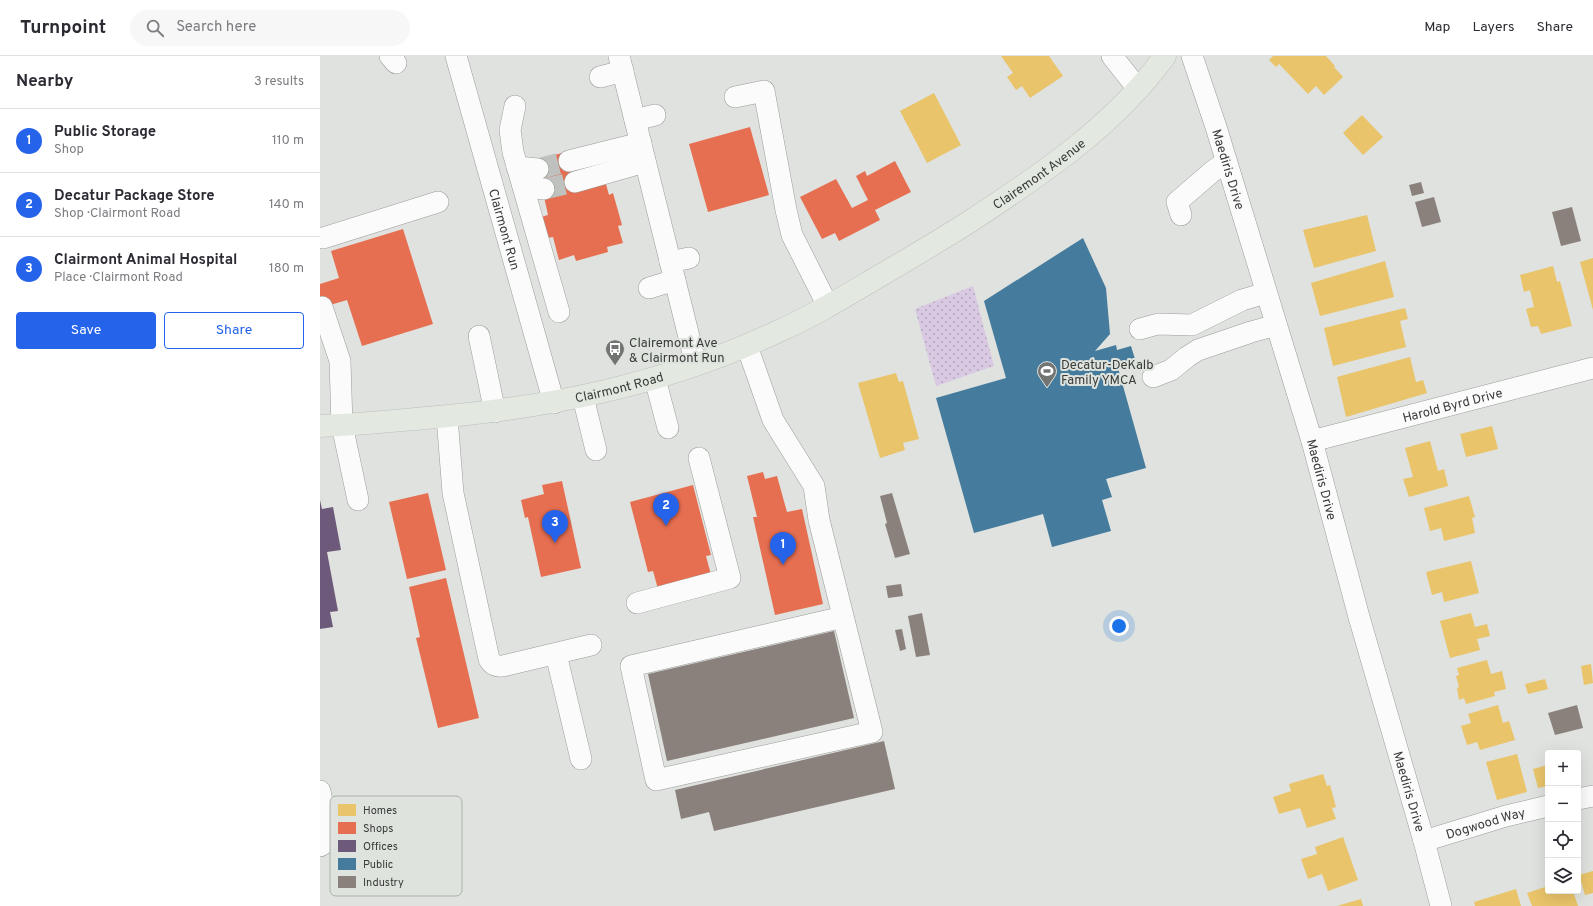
<!DOCTYPE html>
<html lang="en">
<head>
<meta charset="utf-8">
<style>
  :root { --surface:#fff; --page:#f7f7f7; --text:#2b2b33; --muted:#7c7c81; --line:#e1e1e2; --accent:#2563eb }
  body { margin:0; font-family:Overpass,sans-serif; background:var(--page); color:var(--text) }
  .controls { position:absolute; right:12px; bottom:12px; display:grid; overflow:hidden; border-radius:4px; box-shadow:0 4px 16px #0002 }
  .controls button { width:36px; height:36px; display:grid; place-items:center; padding:0; border:0; border-bottom:1px solid var(--line); background:var(--surface); color:var(--text); font:20px sans-serif }
  .you { position:absolute; left:799px; top:570px; width:14px; height:14px; margin:-10px; border:3px solid #fff; border-radius:50%; background:#1a73e8; box-shadow:0 0 0 6px #1a73e833 }
  .badge { display:grid; place-items:center; width:26px; height:26px; border-radius:50%; background:var(--accent); color:#fff; font-size:13px; font-weight:700 }
  .pin { position:absolute; translate:-50% -33px; filter:drop-shadow(0 1px 2px #0008) }
  .pin::after { content:''; position:absolute; top:21px; width:14px; height:12px; background:inherit; clip-path:polygon(0 0,100% 0,50% 100%) }
  .list { margin:0; padding:0; list-style:none }
  h2 { display:flex; justify-content:space-between; align-items:center; height:52px; margin:0; padding:0 16px; font-size:17px }
  h2 small { font-size:13px; font-weight:400; color:var(--muted) }
  .list li { display:grid; grid-template-columns:26px 1fr auto; gap:12px; align-items:center; box-sizing:border-box; height:64px; padding:0 16px; border-top:1px solid var(--line) }
  .list b { display:block; font-size:15px; white-space:nowrap }
  .list p { margin:0; font-size:13px; white-space:nowrap; color:var(--muted) }
  .list em { font-size:13px; font-style:normal; color:var(--muted) }
  .actions { display:flex; gap:8px; padding:12px 16px }
  .actions a { flex:1; padding:9px 0; border:1px solid var(--accent); border-radius:4px; text-align:center; font-size:14px; color:var(--accent) }
  .actions .main { background:var(--accent); color:#fff }
  .icon { flex:none; width:22px; height:22px; fill:none; stroke:currentColor; stroke-width:2; stroke-linecap:round; stroke-linejoin:round }
  .map { position:relative; flex:none; width:1273px; height:850px; overflow:hidden }
  header { display:flex; align-items:center; gap:24px; box-sizing:border-box; height:56px; padding:0 20px; background:var(--surface); border-bottom:1px solid var(--line) }
  header strong { font-size:19px }
  nav { display:flex; gap:22px; margin-inline-start:auto; font-size:14px }
  .search { width:280px; height:36px; background:var(--page); display:flex; align-items:center; gap:10px; box-sizing:border-box; padding:0 14px; border-radius:22px; color:var(--muted); font-size:15px }
  main { display:flex }
  aside { flex:1; background:var(--surface) }
  .map>svg:first-child { display:block }
  .park { fill:url(#park-dots) }
  .homes { fill:#e9c46a }
  .shops { fill:#e76f51 }
  .offices { fill:#6d597a }
  .public { fill:#457b9d }
  .industry { fill:#8a817c }
  .lines { fill:none; stroke-linecap:round; stroke-linejoin:round }
  .minor-tunnel { stroke:#bec1bd; stroke-width:21; stroke-dasharray:21 10; stroke-linecap:butt }
  .minor-casing { stroke:#9a9c9a; stroke-width:22 }
  .major-casing { stroke:#bdbfbd; stroke-width:23 }
  .minor { stroke:#fafbfa; stroke-width:21 }
  .major { stroke:#e3e9e1; stroke-width:22 }
  .labels { text-anchor:middle; stroke-width:4; stroke-linejoin:round; paint-order:stroke }
  .street-label { font-size:13px; fill:#393b39; stroke:#dee3dd }
  .poi-label { font-size:13px; fill:#393b39; stroke:#dee3dd; text-anchor:start }
  .key { fill:#dee3dd; stroke:#acb1ac; stroke-width:1 }
  .key-label { font-size:11px; fill:#393b39 }
</style>
</head>
<body>
<header>
<strong>Turnpoint</strong>
<div class="search"><svg class="icon" aria-label="search" viewBox="0 0 24 24"><circle cx="10" cy="10" r="6"/><path d="M15 15l6 6"/></svg>Search here</div>
<nav><a>Map</a><a>Layers</a><a>Share</a></nav>
</header>
<main>
<aside>
<h2>Nearby<small>3 results</small></h2>
<ul class="list">
<li><span class="badge">1</span><div><b>Public Storage</b><p>Shop</p></div><em>110 m</em></li>
<li><span class="badge">2</span><div><b>Decatur Package Store</b><p>Shop · Clairmont Road</p></div><em>140 m</em></li>
<li><span class="badge">3</span><div><b>Clairmont Animal Hospital</b><p>Place · Clairmont Road</p></div><em>180 m</em></li>
</ul>
<div class="actions"><a class="main">Save</a><a>Share</a></div>
</aside>
<div class="map">
<svg width="1273" height="850" viewBox="0 0 1273 850">
  <defs>
    <pattern id="park-dots" width="8" height="8" patternUnits="userSpaceOnUse"><rect width="8" height="8" fill="#d9c9e2"/><path d="M2 2h.1M6 6h.1" fill="none" stroke="#b1a4b8" stroke-width="1.8" stroke-linecap="round"/></pattern>
  </defs>
  <rect width="100%" height="100%" fill="#dfe2de"/>
  <polygon class="park" points="653,230 674,310 616,330 595,253"/>
  <g class="homes">
    <polygon points="681,0 729,0 743,20 710,42 702,30 696,34 687,21 693,17"/>
    <polygon points="953,0 1006,0 1015,10 1014,11 1023,21 1004,39 996,30 988,38 959,8 956,11 949,4"/>
    <polygon points="614,37 641,89 607,107 580,55"/>
    <polygon points="1042,59 1063,81 1043,99 1023,77"/>
    <polygon points="1047,159 1056,195 994,212 983,174"/>
    <polygon points="1273,202 1273,254 1260,206"/>
    <polygon points="1065,205 1074,241 1000,260 991,227"/>
    <polygon points="1233,210 1237,226 1240,225 1252,270 1221,278 1218,270 1211,271 1206,253 1214,251 1210,234 1204,236 1200,219"/>
    <polygon points="1085,252 1088,263 1080,265 1086,291 1013,310 1004,272"/>
    <polygon points="1090,301 1096,326 1103,324 1107,337 1026,361 1017,321"/>
    <polygon points="576,317 579,326 583,325 599,383 583,387 585,394 560,402 538,327"/>
    <polygon points="1172,370 1178,393 1146,401 1140,378"/>
    <polygon points="1110,385 1118,415 1124,413 1128,430 1089,441 1083,423 1093,421 1085,392"/>
    <polygon points="1149,440 1155,461 1152,462 1155,477 1124,485 1121,472 1110,475 1104,452"/>
    <polygon points="1151,505 1159,537 1124,546 1122,536 1112,539 1106,516"/>
    <polygon points="1151,557 1155,571 1167,568 1170,580 1157,583 1160,594 1130,602 1120,565"/>
    <polygon points="1167,604 1171,618 1182,615 1186,633 1174,636 1175,640 1146,648 1144,642 1139,644 1137,632 1139,631 1136,620 1139,619 1137,612"/>
    <polygon points="1271,608 1273,627 1264,629 1261,610"/>
    <polygon points="1225,623 1228,633 1208,638 1205,628"/>
    <polygon points="1178,649 1183,667 1189,665 1195,684 1160,694 1157,686 1147,689 1141,670 1151,667 1148,658"/>
    <polygon points="1197,698 1207,736 1177,744 1166,706"/>
    <polygon points="1228,709 1228,730 1218,732 1213,713"/>
    <polygon points="1003,718 1007,730 1010,729 1016,751 1012,752 1016,763 987,772 980,752 959,758 953,741 971,735 969,728"/>
    <polygon points="1023,781 1038,824 1008,835 1002,818 988,823 981,803 997,798 995,791"/>
    <polygon points="1273,815 1273,837 1265,839 1259,819"/>
    <polygon points="1228,830 1228,835 1253,835 1258,850 1212,850 1207,837"/>
    <polygon points="1196,833 1201,850 1155,850 1154,846"/>
    <polygon points="1041,843 1043,850 1017,850"/>
  </g>
  <g class="shops">
    <polygon points="430,71 449,139 388,156 369,88"/>
    <polygon points="246,96 256,129 284,121 289,139 293,137 302,169 298,170 303,187 287,191 288,196 256,205 254,199 239,204 233,181 227,182 221,161 228,159 216,104"/>
    <polygon points="575,105 591,136 555,154 560,164 519,185 515,177 502,183 480,141 516,123 532,152 548,144 536,120 545,115 547,120"/>
    <polygon points="83,173 113,268 42,290 27,244 0,252 0,228 19,222 11,195"/>
    <polygon points="443,416 445,423 457,420 467,456 482,453 503,548 455,559 433,461 437,461 427,420"/>
    <polygon points="242,425 261,512 221,521 208,461 205,462 201,444 224,438 222,429"/>
    <polygon points="373,429 391,499 386,500 391,519 338,533 333,515 328,516 310,446"/>
    <polygon points="108,437 126,514 87,523 69,446"/>
    <polygon points="126,522 159,662 118,672 96,582 100,581 89,531"/>
  </g>
  <polygon class="offices" points="0,444 2,453 13,451 21,494 7,496 18,555 10,556 13,571 0,573"/>
  <polygon class="public" points="763,182 786,232 790,278 775,295 796,289 797,294 811,290 815,303 800,308 801,311 798,312 826,412 786,423 792,441 782,444 791,475 732,491 723,458 654,477 616,342 686,322 664,245"/>
  <g class="industry">
    <polygon points="1101,126 1104,137 1092,140 1089,129"/>
    <polygon points="1114,141 1121,166 1102,171 1095,146"/>
    <polygon points="1252,151 1261,185 1241,190 1232,156"/>
    <polygon points="572,437 590,498 575,502 565,468 567,467 560,440"/>
    <polygon points="581,528 583,540 568,542 566,530"/>
    <polygon points="602,557 610,599 596,601 588,560"/>
    <polygon points="582,573 586,593 580,595 575,574"/>
    <polygon points="514,575 534,662 347,705 328,618"/>
    <polygon points="1257,649 1263,672 1235,679 1228,657"/>
    <polygon points="564,685 575,733 394,775 389,756 361,763 355,734"/>
  </g>
  <g class="lines">
    <g class="minor-tunnel">
      <polyline points="218,113 249,105"/>
      <polyline points="224,133 255,126"/>
    </g>
    <defs>
      <g id="minor">
        <polyline points="70,0 76,7"/>
        <path id="s1" d="M136,0l98,347"/>
        <polyline points="299,0 376,309"/>
        <polyline points="792,0 818,33"/>
        <path id="s2" d="M872,0l24,71 96,314 47,176 65,224 17,65"/>
        <polyline points="280,21 303,15"/>
        <polyline points="415,41 444,35 466,154 472,179 508,250"/>
        <polyline points="195,50 190,74 193,96 239,256"/>
        <polyline points="315,64 335,59"/>
        <polyline points="249,105 321,87"/>
        <polyline points="197,111 218,113"/>
        <polyline points="255,126 325,106"/>
        <polyline points="203,130 224,133"/>
        <polyline points="861,159 857,146 893,115 906,106"/>
        <polyline points="3,182 118,146"/>
        <polyline points="350,206 369,202"/>
        <polyline points="329,232 355,224"/>
        <polyline points="2,251 20,305 22,369 38,444"/>
        <polyline points="820,273 838,268 872,269 922,244 946,237"/>
        <polyline points="159,280 175,356"/>
        <polyline points="427,290 453,364 494,430 499,464 552,676 336,724 311,610 523,561"/>
        <polyline points="833,321 851,314 867,301 878,294 931,276 956,269"/>
        <polyline points="335,323 348,372"/>
        <polyline points="263,341 276,394"/>
        <path d="M127,361l6,76 36,166c3,6 8,8 14,7l88,-21"/>
        <path id="s3" d="M992,385l281,-73"/>
        <polyline points="317,547 410,522 379,402"/>
        <polyline points="236,598 261,703"/>
        <polyline points="0,735 9,784 0,790"/>
        <polyline points="1258,743 1273,740"/>
        <path id="s4" d="M1104,785l82,-25 42,-10"/>
      </g>
      <g id="major">
        <path id="s5" d="M0,370c32,-1 63,-4 95,-7 129,-10 247,-33 364,-88 34,-15 65,-34 97,-53 31,-18 63,-37 93,-56 72,-47 145,-96 196,-166"/>
      </g>
    </defs>
    <use href="#minor" class="minor-casing"/>
    <use href="#major" class="major-casing"/>
    <use href="#minor" class="minor"/>
    <use href="#major" class="major"/>
  </g>
  <defs>
    <symbol id="bus-pin" viewBox="-11 -11 22 30"><path d="M0 17L-7.5 6A9.5 9.5 0 1 1 7.5 6Z" fill="#737573" stroke="#dee3dd"/><path d="M-5-6H5V4H4V6H2V4H-2V6H-4V4H-5ZM-3.5-4V0h7V-4ZM-3.5 1.2v1.5H-2V1.2ZM2 1.2v1.5H3.5V1.2Z" fill="#fff"/></symbol>
    <symbol id="stadium-pin" viewBox="-11 -11 22 30"><path d="M0 17L-7.5 6A9.5 9.5 0 1 1 7.5 6Z" fill="#737573" stroke="#dee3dd"/><path d="M0-5a6.5 5 0 1 0 0 10a6.5 5 0 1 0 0-10ZM-3.5-1.8h7v3.6h-7Z" fill="#fff"/></symbol>
  </defs>
  <g fill-rule="evenodd">
    <use href="#bus-pin" x="284" y="282" width="22" height="30"/>
    <use href="#stadium-pin" x="716" y="304" width="22" height="30"/>
  </g>
  <g class="labels">
    <g class="street-label">
      <text dy="5" stroke="none"><textPath href="#s2" startOffset="119">Maediris Drive</textPath></text>
      <text dy="5" stroke="none"><textPath href="#s5" startOffset="776">Clairemont Avenue</textPath></text>
      <text dy="5" stroke="none"><textPath href="#s1" startOffset="180">Clairmont Run</textPath></text>
      <text dy="5" stroke="none"><textPath href="#s5" startOffset="302">Clairmont Road</textPath></text>
      <text dy="5" stroke="none"><textPath href="#s3" startOffset="145">Harold Byrd Drive</textPath></text>
      <text dy="5" stroke="none"><textPath href="#s2" startOffset="443">Maediris Drive</textPath></text>
      <text dy="5" stroke="none"><textPath href="#s2" startOffset="767">Maediris Drive</textPath></text>
      <text dy="5" stroke="none"><textPath href="#s4" startOffset="64">Dogwood Way</textPath></text>
    </g>
    <g class="poi-label">
      <text x="309" y="291">Clairemont Ave<tspan x="309" dy="15">&amp; Clairmont Run</tspan></text>
      <text x="741" y="313">Decatur-DeKalb<tspan x="741" dy="15">Family YMCA</tspan></text>
    </g>
  </g>
  <rect x="10" y="740" width="132" height="100" rx="6" class="key"/>
  <rect x="18" y="748" width="18" height="12" fill="#e9c46a"/>
  <rect x="18" y="766" width="18" height="12" fill="#e76f51"/>
  <rect x="18" y="784" width="18" height="12" fill="#6d597a"/>
  <rect x="18" y="802" width="18" height="12" fill="#457b9d"/>
  <rect x="18" y="820" width="18" height="12" fill="#8a817c"/>
  <g class="key-label">
    <text x="43" y="758">Homes</text>
    <text x="43" y="776">Shops</text>
    <text x="43" y="794">Offices</text>
    <text x="43" y="812">Public</text>
    <text x="43" y="830">Industry</text>
  </g>
</svg>
<div class="controls">
<button>+</button>
<button>−</button>
<button><svg class="icon" aria-label="locate" viewBox="0 0 24 24"><circle cx="12" cy="12" r="6"/><path d="M12 2v4M12 18v4M2 12h4M18 12h4"/></svg></button>
<button><svg class="icon" aria-label="layers" viewBox="0 0 24 24"><path d="M12 4l9 5-9 5-9-5zM3 14l9 5 9-5"/></svg></button>
</div>
<div class="you"></div>
<div class="pin badge" style="left:463px;top:509px">1</div>
<div class="pin badge" style="left:346px;top:470px">2</div>
<div class="pin badge" style="left:235px;top:487px">3</div>
</div>
</main>
</body>
</html>
